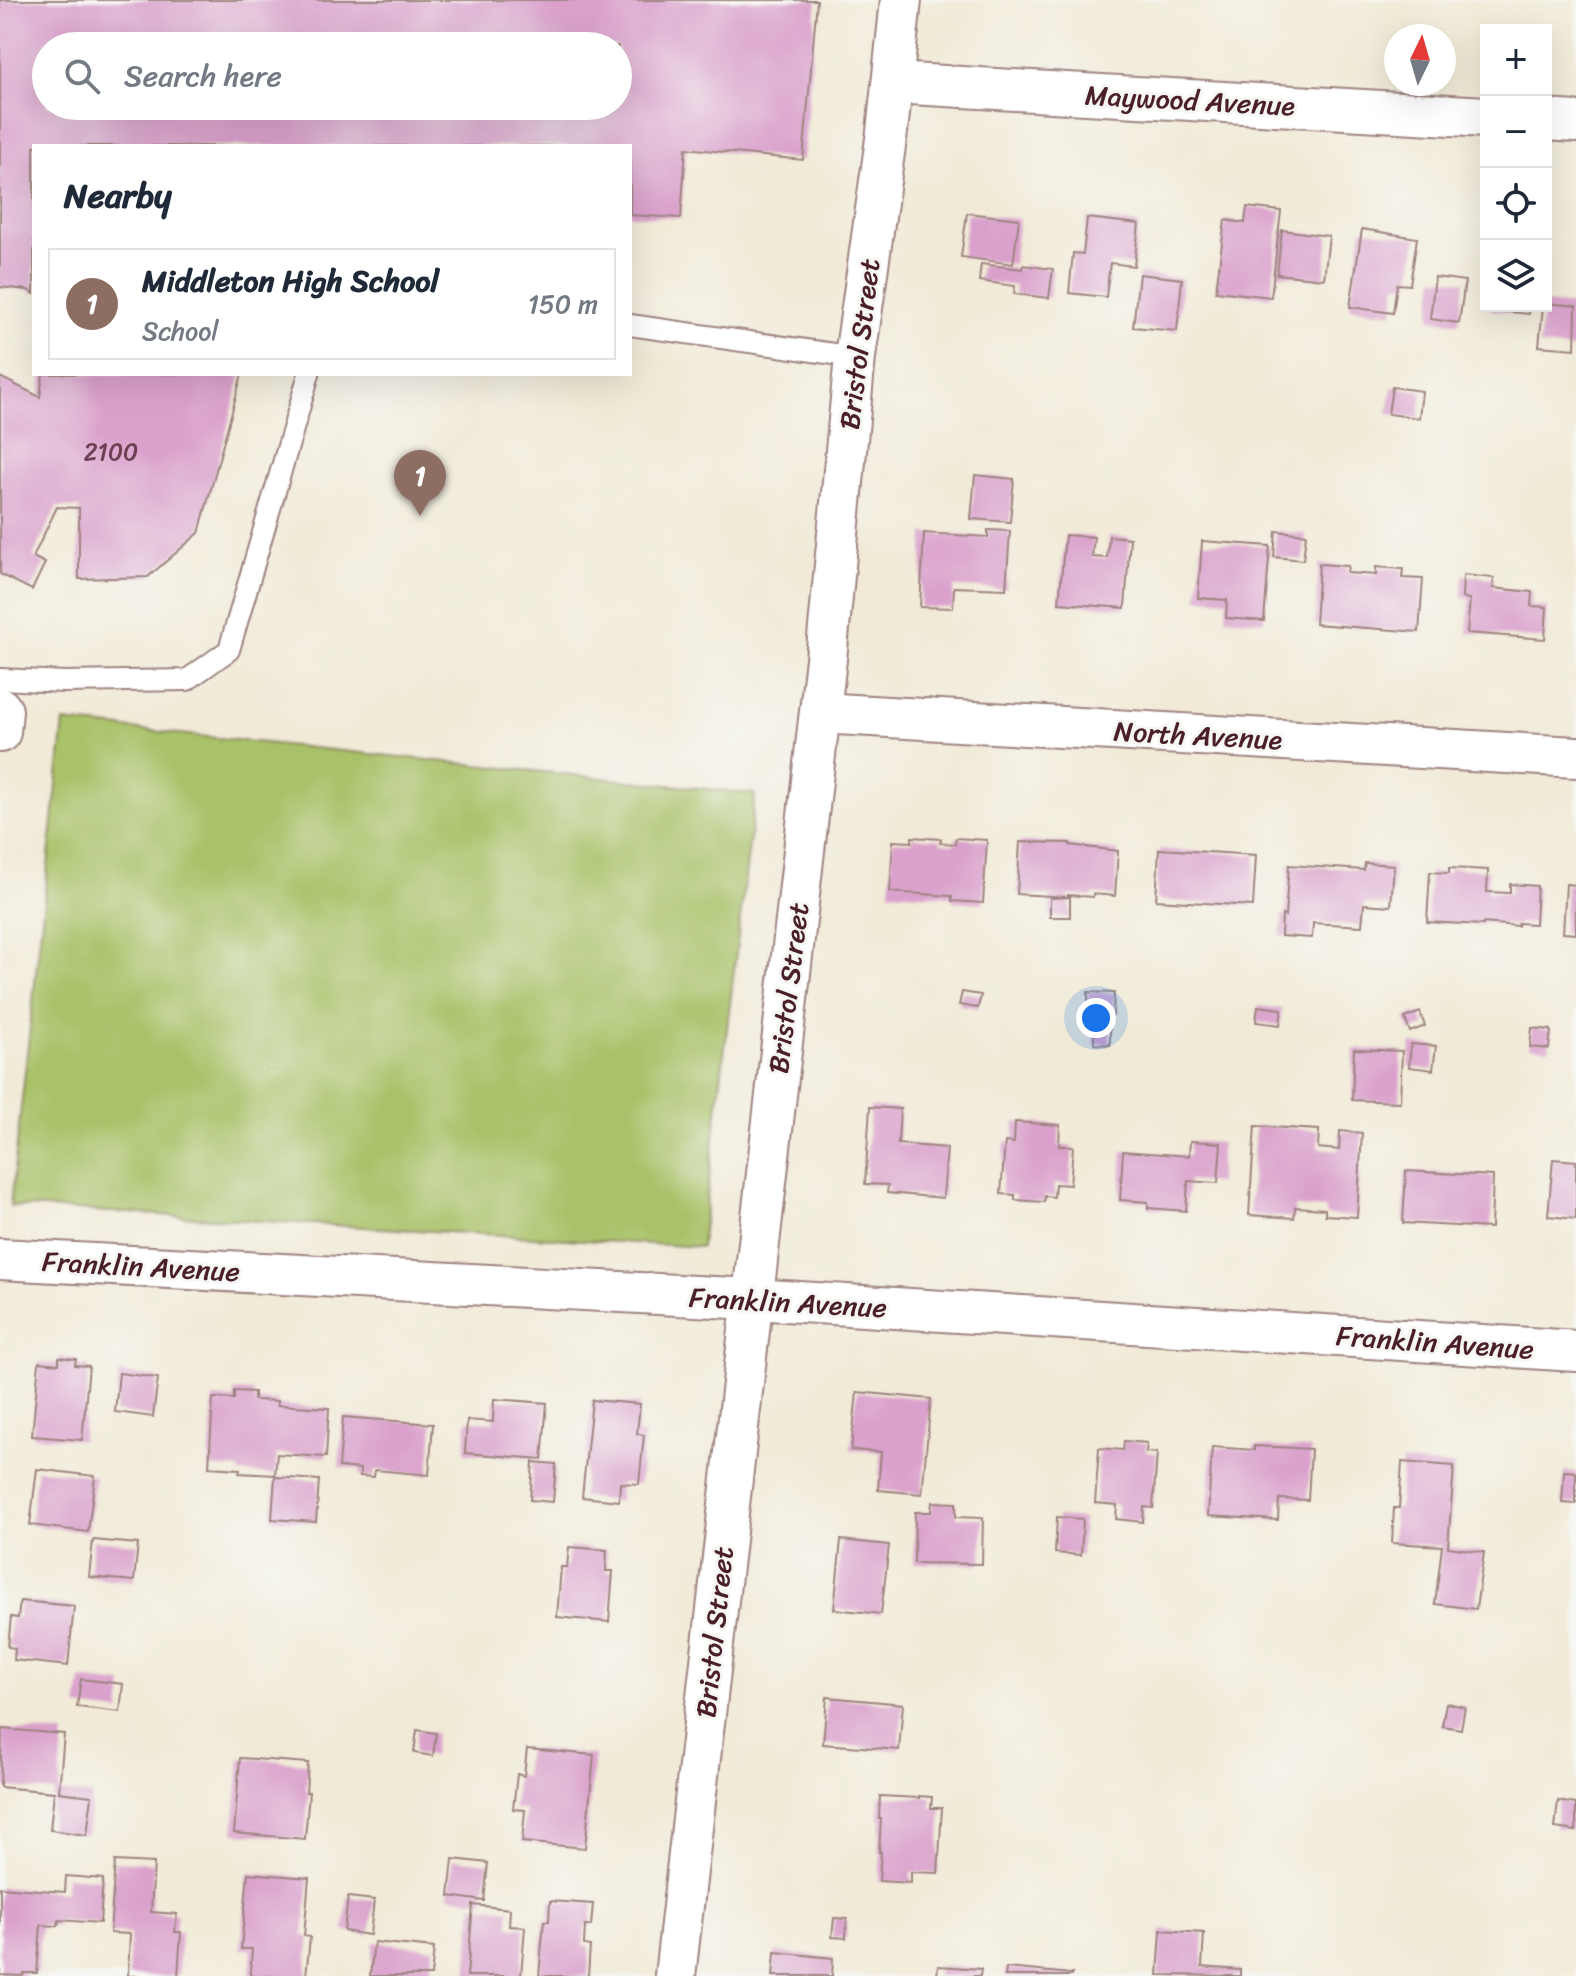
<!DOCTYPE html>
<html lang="en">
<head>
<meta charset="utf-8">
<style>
  :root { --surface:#fff; --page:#f6f6f7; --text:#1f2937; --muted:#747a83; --line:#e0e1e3; --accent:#0f766e }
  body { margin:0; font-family:Sriracha,sans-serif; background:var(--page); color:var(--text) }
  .controls { position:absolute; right:24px; top:24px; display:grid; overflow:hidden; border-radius:0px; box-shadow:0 8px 32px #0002 }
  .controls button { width:72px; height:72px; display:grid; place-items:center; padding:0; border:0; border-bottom:2px solid var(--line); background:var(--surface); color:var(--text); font:40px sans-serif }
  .compass { position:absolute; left:1384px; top:24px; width:72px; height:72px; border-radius:50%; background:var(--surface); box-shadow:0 8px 32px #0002; rotate:5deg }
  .you { position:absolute; left:1096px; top:1018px; width:28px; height:28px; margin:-20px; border:6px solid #fff; border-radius:50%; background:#1a73e8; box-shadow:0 0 0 12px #1a73e833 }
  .badge { display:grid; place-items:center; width:52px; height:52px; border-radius:50%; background:var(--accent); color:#fff; font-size:26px; font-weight:700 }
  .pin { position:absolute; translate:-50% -66px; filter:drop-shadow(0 2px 4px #0008) }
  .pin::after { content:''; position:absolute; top:42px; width:28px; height:24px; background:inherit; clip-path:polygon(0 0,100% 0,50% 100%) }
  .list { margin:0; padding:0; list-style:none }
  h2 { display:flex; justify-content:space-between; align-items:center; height:104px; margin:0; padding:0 32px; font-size:34px }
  h2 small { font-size:26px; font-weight:400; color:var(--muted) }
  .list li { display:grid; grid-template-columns:52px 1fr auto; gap:24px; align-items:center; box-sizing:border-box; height:112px; margin:0 16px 16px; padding:0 16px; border:2px solid var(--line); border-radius:0px }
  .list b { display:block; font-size:30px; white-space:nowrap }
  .list p { margin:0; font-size:26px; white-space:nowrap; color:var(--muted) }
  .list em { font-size:26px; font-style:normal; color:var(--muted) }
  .icon { flex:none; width:44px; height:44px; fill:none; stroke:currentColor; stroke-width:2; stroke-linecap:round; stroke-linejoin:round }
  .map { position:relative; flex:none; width:1576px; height:1976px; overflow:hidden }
  .search { position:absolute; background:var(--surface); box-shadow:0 8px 32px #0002; left:32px; top:32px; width:600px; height:88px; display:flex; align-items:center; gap:20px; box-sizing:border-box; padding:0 28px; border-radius:44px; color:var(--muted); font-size:30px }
  .panel { position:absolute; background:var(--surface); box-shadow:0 8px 32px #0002; left:32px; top:144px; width:600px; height:232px; border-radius:0px }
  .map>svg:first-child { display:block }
  .grass { fill:#a9c167; stroke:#7a7049; stroke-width:2 }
  .building { fill:#daa1cc; fill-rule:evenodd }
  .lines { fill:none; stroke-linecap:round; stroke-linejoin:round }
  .service-casing { stroke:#9e8481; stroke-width:24 }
  .minor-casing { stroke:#9e8481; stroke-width:44 }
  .service { stroke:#fff; stroke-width:20 }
  .minor { stroke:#fff; stroke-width:40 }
  .labels { text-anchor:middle; stroke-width:6; stroke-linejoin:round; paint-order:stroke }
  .number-label { font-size:24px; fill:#6e4053 }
  .street-label { font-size:28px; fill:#4a1f2b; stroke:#f6f6f2 }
</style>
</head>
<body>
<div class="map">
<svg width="1576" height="1976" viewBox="0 0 1576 1976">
  <rect width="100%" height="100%" fill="#f6f6f2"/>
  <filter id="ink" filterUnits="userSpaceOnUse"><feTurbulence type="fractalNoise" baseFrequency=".0125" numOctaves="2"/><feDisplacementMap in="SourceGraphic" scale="16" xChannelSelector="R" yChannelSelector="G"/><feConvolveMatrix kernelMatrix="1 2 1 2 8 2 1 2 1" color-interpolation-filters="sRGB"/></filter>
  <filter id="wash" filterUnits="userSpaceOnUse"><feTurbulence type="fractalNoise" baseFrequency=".006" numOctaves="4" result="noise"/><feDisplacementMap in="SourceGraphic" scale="32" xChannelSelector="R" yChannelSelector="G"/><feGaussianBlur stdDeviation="1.8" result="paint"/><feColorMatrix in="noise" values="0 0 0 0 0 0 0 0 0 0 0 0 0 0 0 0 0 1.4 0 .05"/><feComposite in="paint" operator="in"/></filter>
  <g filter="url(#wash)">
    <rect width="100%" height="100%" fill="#f1ead7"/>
    <polygon class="grass" points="64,722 755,794 701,1247 10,1206"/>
    <g id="blocks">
      <g class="building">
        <path d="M0,0h817l-14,160 -117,-12 -5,70 -51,-3v-69h-596v148l-6,-4 -28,-3zM46,46h572v60h-572z"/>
        <polygon points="1247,207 1281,211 1271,297 1216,291 1225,220 1245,223"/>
        <polygon points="967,213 1019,219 1013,264 961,257"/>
        <polygon points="1087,218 1139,224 1134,266 1110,263 1106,297 1069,293 1073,253 1083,254"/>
        <polygon points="1362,229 1417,238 1410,285 1397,284 1393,313 1350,307"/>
        <polygon points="1282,230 1329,236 1324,279 1277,274"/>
        <polygon points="981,264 1022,269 1023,265 1053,269 1049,298 1014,294 1015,286 979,281"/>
        <polygon points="1139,274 1182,279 1177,331 1133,327"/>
        <polygon points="1435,277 1465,281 1459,323 1430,319"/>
        <polygon points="1546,303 1576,306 1575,349 1539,346 1543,306 1546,306"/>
        <polygon points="1490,306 1530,306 1529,314 1490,310"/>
        <polygon points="43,374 242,374 199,533 148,577 79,579 79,508 57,507 33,557 45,563 32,590 0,574 0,377 40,397"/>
        <polygon points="1392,387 1422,391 1419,418 1388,414"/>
        <polygon points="975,475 1014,479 1010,522 971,519"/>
        <polygon points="988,530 1010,531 1006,589 954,587 953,608 920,607 924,533 988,537"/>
        <polygon points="1276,531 1306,534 1303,560 1274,557"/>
        <polygon points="1065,535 1094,537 1092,557 1107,558 1109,536 1130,538 1125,608 1059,603"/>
        <polygon points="1202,541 1270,546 1264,621 1226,618 1227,600 1198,598"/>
        <polygon points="1319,564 1348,566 1347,573 1376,575 1376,567 1403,569 1402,578 1423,579 1419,632 1315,624"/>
        <polygon points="1463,575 1494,578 1493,588 1532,592 1531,606 1547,607 1545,639 1467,633 1470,599 1462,598"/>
        <polygon points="912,837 941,839 940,843 955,844 956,838 987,840 983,903 952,901 952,896 890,892 893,841 912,842"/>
        <polygon points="1020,842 1070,843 1070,845 1118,851 1115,896 1093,894 1093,897 1068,895 1067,897 1017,894"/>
        <polygon points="1159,849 1256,855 1253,906 1156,900"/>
        <polygon points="1365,863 1394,865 1391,906 1364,904 1362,926 1313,923 1312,938 1281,936 1282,915 1285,916 1289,865 1364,870"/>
        <polygon points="1449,868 1488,870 1487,892 1510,893 1510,884 1537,886 1535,924 1518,923 1518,926 1483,923 1483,925 1427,922 1430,872 1449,873"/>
        <polygon points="1566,884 1576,885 1576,934 1563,933"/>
        <polygon points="1070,897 1070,917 1050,917 1050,898"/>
        <polygon points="962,992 981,995 978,1008 959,1005"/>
        <polygon points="1088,992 1114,993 1113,1016 1088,1015"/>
        <polygon points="1258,1006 1282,1009 1280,1025 1256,1022"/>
        <polygon points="1420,1012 1425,1026 1410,1032 1405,1018"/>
        <polygon points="1094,1026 1110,1026 1110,1045 1094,1044"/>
        <polygon points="1532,1028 1551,1030 1549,1049 1530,1047"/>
        <polygon points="1411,1044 1436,1046 1433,1070 1409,1067"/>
        <polygon points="1354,1049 1402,1051 1400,1102 1352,1100"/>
        <polygon points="870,1107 900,1109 898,1144 947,1148 943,1198 887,1193 888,1185 865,1184"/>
        <polygon points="1015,1122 1060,1125 1059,1146 1073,1146 1070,1185 1055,1184 1054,1197 1045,1196 1044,1202 1015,1200 1015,1195 1001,1194 1005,1142 1014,1143"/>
        <polygon points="1255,1126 1319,1130 1318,1148 1339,1150 1340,1131 1362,1133 1357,1217 1325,1215 1325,1209 1295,1207 1294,1218 1249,1215"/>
        <polygon points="1190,1141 1221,1143 1218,1183 1188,1181 1186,1211 1148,1208 1148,1202 1120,1200 1123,1151 1189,1156"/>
        <polygon points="1553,1159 1576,1161 1576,1219 1548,1216"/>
        <polygon points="1406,1171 1493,1176 1491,1228 1403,1223"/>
        <polygon points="59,1357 76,1359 75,1365 89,1366 82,1440 32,1436 39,1362 59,1364"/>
        <polygon points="119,1373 158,1378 153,1417 115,1412"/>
        <polygon points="234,1391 254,1392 254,1400 278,1401 277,1405 329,1408 326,1457 277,1454 275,1475 239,1473 240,1469 209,1467 213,1398 234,1399"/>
        <polygon points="857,1392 931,1399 922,1494 878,1490 881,1452 851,1450"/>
        <polygon points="494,1399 547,1403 542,1459 465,1453 467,1420 493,1422"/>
        <polygon points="592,1400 640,1404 637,1434 644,1435 639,1484 620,1483 619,1501 582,1497"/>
        <polygon points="343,1417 433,1424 429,1475 375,1470 374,1477 360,1476 360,1469 339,1467"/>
        <polygon points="1124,1441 1147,1443 1146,1452 1157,1453 1153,1508 1144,1507 1143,1522 1116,1519 1117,1505 1095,1503 1099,1448 1123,1450"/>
        <polygon points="1254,1446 1311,1449 1308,1500 1279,1499 1278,1520 1208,1516 1212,1447 1254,1450"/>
        <polygon points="533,1462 556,1464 553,1502 530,1500"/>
        <polygon points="1402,1462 1454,1466 1448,1547 1484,1552 1476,1609 1435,1604 1442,1546 1392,1543 1394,1508 1399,1508"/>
        <polygon points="37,1469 95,1476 88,1532 30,1525"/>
        <polygon points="1564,1471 1576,1472 1576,1504 1562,1503"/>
        <polygon points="275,1477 319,1480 316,1522 272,1519"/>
        <polygon points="932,1502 956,1503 956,1517 983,1518 982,1564 914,1563 915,1512 931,1512"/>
        <polygon points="1057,1517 1083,1519 1081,1555 1055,1553"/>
        <polygon points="93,1540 138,1544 134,1581 89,1577"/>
        <polygon points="841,1540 889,1545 881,1614 834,1609"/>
        <polygon points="569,1547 607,1550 606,1571 613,1571 609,1622 557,1617 561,1567 567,1567"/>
        <polygon points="20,1601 74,1606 68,1666 14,1660 15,1648 8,1647 11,1617 18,1618"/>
        <polygon points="81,1679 123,1684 120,1712 77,1707"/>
        <polygon points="827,1697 903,1704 899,1750 823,1744"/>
        <polygon points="1446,1703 1465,1707 1461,1729 1442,1726"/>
        <polygon points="2,1729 64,1734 59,1792 92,1796 87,1835 50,1830 54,1792 0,1787"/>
        <polygon points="417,1730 436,1733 433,1756 414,1753"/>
        <polygon points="527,1749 594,1755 585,1848 522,1842 525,1810 513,1809 517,1774 524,1776"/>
        <polygon points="240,1758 308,1763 306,1792 309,1792 305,1839 234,1833"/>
        <polygon points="880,1796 919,1798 919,1796 932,1797 931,1808 942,1808 938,1873 911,1872 911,1883 879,1881 881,1852 879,1852 881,1819 879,1819"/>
        <polygon points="1558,1801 1576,1804 1576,1831 1555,1828"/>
        <polygon points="453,1859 488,1863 484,1901 449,1896"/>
        <polygon points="115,1861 154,1863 151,1912 177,1914 175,1932 181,1932 178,1976 128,1976 130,1934 110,1933"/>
        <polygon points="248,1873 309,1878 304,1936 310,1937 306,1976 250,1976 252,1949 241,1949"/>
        <polygon points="66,1876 103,1879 100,1923 59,1920 58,1926 41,1925 37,1973 24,1973 23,1976 0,1975 0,1887 65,1892"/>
        <polygon points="348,1897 374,1900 370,1935 344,1931"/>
        <polygon points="550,1901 593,1904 591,1926 585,1926 584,1945 590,1946 588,1976 539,1976 544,1921 549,1921"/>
        <polygon points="473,1905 510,1909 509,1926 525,1927 521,1976 467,1976"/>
        <polygon points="834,1918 847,1919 846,1938 832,1937"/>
        <polygon points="1161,1930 1204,1933 1202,1967 1240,1970 1240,1976 1158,1975"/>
        <polygon points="374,1942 434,1948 431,1976 370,1976"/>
        <polygon points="775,1952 833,1958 832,1976 773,1976"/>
        <polygon points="938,1966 981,1969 980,1976 937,1976"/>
        <polygon points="1006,1968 1072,1974 1071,1976 1005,1976"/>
      </g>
    </g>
  </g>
  <g filter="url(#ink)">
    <use href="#blocks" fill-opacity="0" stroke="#9e8481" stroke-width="2"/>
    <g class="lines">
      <defs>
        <g id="service">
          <polyline points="630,325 855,357"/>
          <polyline points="0,679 65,682 187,680 229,650 309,374"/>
        </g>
        <g id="minor">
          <polyline points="893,83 1486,117"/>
          <polyline points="1546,120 1576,122"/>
          <polyline points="0,708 2,711 0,732"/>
          <polyline points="820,713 1576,757"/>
          <polyline points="0,1259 752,1299 1576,1351"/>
          <polyline points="675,1976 826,659 855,357 887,132 901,0"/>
        </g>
      </defs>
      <use href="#service" class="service-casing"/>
      <use href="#minor" class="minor-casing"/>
      <use href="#service" class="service"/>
      <use href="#minor" class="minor"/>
    </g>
  </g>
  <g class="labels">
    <g class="number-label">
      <text x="111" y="460">2100</text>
    </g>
    <g class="street-label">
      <text transform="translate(1190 100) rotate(3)" y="10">Maywood Avenue</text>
      <text transform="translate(859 344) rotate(-83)" y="10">Bristol Street</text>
      <text transform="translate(1198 735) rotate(3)" y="10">North Avenue</text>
      <text transform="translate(788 988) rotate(-83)" y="10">Bristol Street</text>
      <text transform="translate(141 1266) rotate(3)" y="10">Franklin Avenue</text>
      <text transform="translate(788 1302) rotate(3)" y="10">Franklin Avenue</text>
      <text transform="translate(1435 1342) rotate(4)" y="10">Franklin Avenue</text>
      <text transform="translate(714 1632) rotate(-84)" y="10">Bristol Street</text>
    </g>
  </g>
</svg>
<div class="controls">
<button>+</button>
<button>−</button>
<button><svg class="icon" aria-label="locate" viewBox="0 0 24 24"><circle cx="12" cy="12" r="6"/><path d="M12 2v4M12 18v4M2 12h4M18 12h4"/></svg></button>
<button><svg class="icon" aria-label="layers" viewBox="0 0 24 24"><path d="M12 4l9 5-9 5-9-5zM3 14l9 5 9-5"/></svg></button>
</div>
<svg class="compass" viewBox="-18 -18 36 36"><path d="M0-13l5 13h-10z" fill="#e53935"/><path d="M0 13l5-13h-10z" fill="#747a83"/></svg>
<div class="you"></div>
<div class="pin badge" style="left:420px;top:516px;background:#8d6e63">1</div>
<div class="search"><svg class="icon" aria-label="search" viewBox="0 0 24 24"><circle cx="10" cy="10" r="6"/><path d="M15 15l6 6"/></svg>Search here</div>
<section class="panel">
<h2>Nearby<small></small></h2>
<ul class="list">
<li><span class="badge" style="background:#8d6e63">1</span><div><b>Middleton High School</b><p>School</p></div><em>150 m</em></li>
</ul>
</section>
</div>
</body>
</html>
